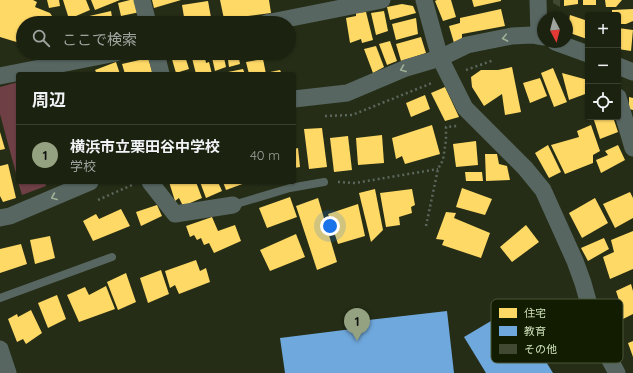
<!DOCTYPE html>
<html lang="ja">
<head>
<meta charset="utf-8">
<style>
  :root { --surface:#1c2210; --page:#292f1e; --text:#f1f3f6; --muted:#a0a49f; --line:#3a3f30; --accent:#95a281 }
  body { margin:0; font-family:Quicksand,"Noto Sans JP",sans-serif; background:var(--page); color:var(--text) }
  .controls { position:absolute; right:12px; top:12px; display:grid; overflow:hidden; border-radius:4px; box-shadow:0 1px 3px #0004 }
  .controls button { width:36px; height:36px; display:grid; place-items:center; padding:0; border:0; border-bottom:1px solid var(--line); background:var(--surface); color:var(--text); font:20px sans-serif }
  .compass { position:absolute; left:537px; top:12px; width:36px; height:36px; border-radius:50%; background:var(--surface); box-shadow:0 1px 3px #0004; rotate:173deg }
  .you { position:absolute; left:330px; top:226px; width:14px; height:14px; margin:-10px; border:3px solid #fff; border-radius:50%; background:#1a73e8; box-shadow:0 0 0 6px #1a73e833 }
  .badge { display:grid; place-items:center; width:26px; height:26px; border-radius:50%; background:var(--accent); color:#111; font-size:13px; font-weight:700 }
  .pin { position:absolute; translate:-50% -33px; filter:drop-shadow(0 1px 2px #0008) }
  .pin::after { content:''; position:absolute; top:21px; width:14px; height:12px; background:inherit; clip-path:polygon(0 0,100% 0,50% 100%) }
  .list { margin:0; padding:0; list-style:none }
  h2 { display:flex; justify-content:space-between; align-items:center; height:52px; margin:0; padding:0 16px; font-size:17px }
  h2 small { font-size:13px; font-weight:400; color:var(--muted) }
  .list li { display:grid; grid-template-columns:26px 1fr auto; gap:12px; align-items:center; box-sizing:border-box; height:60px; padding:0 16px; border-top:1px solid var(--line) }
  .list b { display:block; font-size:15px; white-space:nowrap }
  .list p { margin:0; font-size:13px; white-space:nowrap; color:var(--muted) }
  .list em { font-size:13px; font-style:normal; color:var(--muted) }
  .icon { flex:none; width:22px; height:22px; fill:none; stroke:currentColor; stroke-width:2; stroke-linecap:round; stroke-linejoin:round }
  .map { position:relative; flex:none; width:633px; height:373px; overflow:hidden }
  .search { position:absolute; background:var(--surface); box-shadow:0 1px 3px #0004; left:16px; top:16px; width:280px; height:44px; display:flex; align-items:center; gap:10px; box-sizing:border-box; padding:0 14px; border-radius:22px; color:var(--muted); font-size:15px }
  .panel { position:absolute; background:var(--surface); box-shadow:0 1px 3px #0004; left:16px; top:72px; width:280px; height:112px; border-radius:4px }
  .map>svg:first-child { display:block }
  .green { fill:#6f3f46 }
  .homes { fill:#ffd966 }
  .schools { fill:#6fa8dc }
  .building { fill:#414932 }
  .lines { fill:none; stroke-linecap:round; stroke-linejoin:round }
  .path { stroke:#5b675d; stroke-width:2.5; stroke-dasharray:2 3; stroke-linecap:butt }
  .service { stroke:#576661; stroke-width:8 }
  .minor { stroke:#576661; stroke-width:17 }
  .oneway { stroke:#a0b097 }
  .key { fill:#121c00; stroke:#4b5738; stroke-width:1 }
  .key-label { font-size:11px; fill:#d1e1bb }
</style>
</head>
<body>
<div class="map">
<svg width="633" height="373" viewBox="0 0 633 373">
  <rect width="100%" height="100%" fill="#252d16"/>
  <g class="green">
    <polygon points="18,82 18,181 0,114 0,87"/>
    <polygon points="18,182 45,182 46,186 22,195"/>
  </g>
  <g class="homes">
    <polygon points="0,0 33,0 37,2 35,7 50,13 52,16 50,21 53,23 23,23 23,44 0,37"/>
    <polygon points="47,0 59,0 60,6 49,8"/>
    <polygon points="63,0 86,0 90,10 69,19"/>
    <polygon points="91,0 120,0 95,10"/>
    <polygon points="130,0 137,0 140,12 121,16 118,3"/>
    <polygon points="152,0 181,0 154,8"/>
    <polygon points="220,0 269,0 271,13 224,19"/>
    <polygon points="437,0 451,0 456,17 443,21 435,1"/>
    <polygon points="472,0 501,0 501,1 474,7"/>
    <polygon points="564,0 578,0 578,4 564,6"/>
    <rect x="583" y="0" width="13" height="5"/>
    <polygon points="605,0 622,0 616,7 606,7"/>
    <polygon points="208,1 212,23 185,23 182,5"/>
    <polygon points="402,4 413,6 416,13 390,20 387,7"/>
    <polygon points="501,9 505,26 462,34 462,39 454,43 449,26 460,23 460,18"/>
    <polygon points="633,9 633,21 626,24 618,24 618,15 612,15 612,10"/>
    <polygon points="111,11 113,23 86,23 85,17"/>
    <polygon points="384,11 388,31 376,35 371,13"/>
    <polygon points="366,12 373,40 362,43 361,39 350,43 346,18 356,16 356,13"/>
    <polygon points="570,15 588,21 587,39 567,32"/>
    <polygon points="137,16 138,23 116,23 115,21"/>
    <polygon points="416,18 418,34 396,40 392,24"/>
    <polygon points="618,28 633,30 631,51 618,49"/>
    <polygon points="421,37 426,53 401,61 396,44"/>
    <polygon points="390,41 397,61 387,65 379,44"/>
    <polygon points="376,46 384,67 373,73 364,49"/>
    <polygon points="184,53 189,69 176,73 171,56"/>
    <polygon points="197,53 204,53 206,63 209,62 212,74 196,74 191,54"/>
    <polygon points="211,53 223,53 226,67 215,71"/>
    <polygon points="227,53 238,53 240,64 229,67"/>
    <polygon points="243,53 256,53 244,57"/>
    <polygon points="148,58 153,74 125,74 122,64"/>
    <polygon points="263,59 266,74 249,74 246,62"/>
    <polygon points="116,62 120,74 97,74 95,70"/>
    <polygon points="512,67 521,112 505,115 502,94 484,106 472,87 471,77 481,70 498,70"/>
    <polygon points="553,68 567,102 554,107 541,73"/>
    <polygon points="243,69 245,74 223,74 223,73"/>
    <polygon points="280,70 282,74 270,74 270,72"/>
    <polygon points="562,73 588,80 588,93 569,100"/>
    <polygon points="540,78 547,96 530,103 523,83"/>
    <polygon points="445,87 459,117 445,121 431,93"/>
    <polygon points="425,95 430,109 411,117 406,103"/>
    <polygon points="629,97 633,98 633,110 629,109"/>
    <polygon points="593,117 613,117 618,132 600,139"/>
    <polygon points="432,125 440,154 405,164 402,156 396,159 392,138"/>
    <polygon points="591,125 600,151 593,155 593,163 565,174 551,145 579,137 577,131"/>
    <polygon points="322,128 327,167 309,169 304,129"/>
    <polygon points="0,132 5,149 0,150"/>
    <polygon points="382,135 384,163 358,165 356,138"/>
    <polygon points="348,136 352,170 334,172 330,138"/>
    <polygon points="476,141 478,165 456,167 453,144"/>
    <polygon points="548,145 561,172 549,178 535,153"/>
    <polygon points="618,145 625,160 601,173 596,160 608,155 605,151"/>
    <polygon points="298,148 300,167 294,168 294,149"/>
    <polygon points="485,154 497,154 499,164 507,166 510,180 486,181"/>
    <polygon points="8,164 16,198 3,202 0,196 0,166"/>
    <polygon points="465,172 482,172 483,181 466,181"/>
    <polygon points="169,182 196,182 202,198 183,206 179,198 175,201"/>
    <polygon points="200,182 218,182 222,191 206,198"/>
    <polygon points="223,182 248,182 226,190"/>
    <polygon points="462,188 492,199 485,215 456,207"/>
    <polygon points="375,189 383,230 371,242 359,193"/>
    <polygon points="412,189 415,205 411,207 412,213 399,217 400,225 386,227 380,193"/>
    <polygon points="630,192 633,198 633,218 615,228 603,204"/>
    <polygon points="290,197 297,217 267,228 259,208"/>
    <polygon points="318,198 337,262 317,270 296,206"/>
    <polygon points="595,198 608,223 582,238 569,213"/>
    <polygon points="358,204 365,236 338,244 328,214"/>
    <polygon points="157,205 162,216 141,226 136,212"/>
    <polygon points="121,209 130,226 93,241 83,221 96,214 99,219"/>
    <polygon points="446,212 456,213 454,218 490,233 481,258 442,245 444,240 436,239"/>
    <polygon points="212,217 218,231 235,225 241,241 214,253 209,243 204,245 201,238 197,240 194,235 190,237 186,226"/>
    <polygon points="526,225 539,242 512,262 500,247"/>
    <polygon points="633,231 633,269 610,279 603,257 614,252 611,240"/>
    <polygon points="296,234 305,257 270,271 260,250"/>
    <polygon points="50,236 55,258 35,264 30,240"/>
    <polygon points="604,238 609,249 588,261 581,248"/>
    <polygon points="21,244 27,264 0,273 0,249"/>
    <polygon points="196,260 200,271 206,268 210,282 179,294 175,285 170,288 165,271"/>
    <polygon points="161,270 169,294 148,303 140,278"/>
    <polygon points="126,273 136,302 118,310 107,282"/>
    <polygon points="631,284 633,291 633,314 609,326 603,310 620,303 616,291"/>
    <polygon points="106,286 115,309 79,322 67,295 85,287 89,295"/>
    <polygon points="57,295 66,319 48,328 38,303"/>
    <polygon points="31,310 42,333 26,344 23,339 17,342 8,319 17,314 18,317"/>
    <polygon points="633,341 633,357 628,343"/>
  </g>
  <g class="schools">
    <polygon points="513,308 553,373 486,373 464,337"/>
    <polygon points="447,311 454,373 285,373 280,338 352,329 351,322"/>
  </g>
  <polygon class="building" points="553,0 560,0 560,7 553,3"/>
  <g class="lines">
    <g class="path">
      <polyline points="466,70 494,60"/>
      <polyline points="325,116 352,115 432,83"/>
      <polyline points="338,182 355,183 438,169"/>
      <polyline points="98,200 132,185"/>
      <polyline points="426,226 438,169 443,160 446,140 446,127 457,126"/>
    </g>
    <g class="service">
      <polyline points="233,205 290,188 324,182"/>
      <polyline points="0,298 112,257"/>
    </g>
    <g class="minor">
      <polyline points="142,0 148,23"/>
      <polyline points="424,0 440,58 465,108 525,168 543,190 575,261 583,283 599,340 617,373"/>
      <polyline points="538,0 539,36"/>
      <polyline points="266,23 382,0"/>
      <polyline points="555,42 588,54"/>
      <polyline points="156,53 161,74"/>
      <polyline points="618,66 633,72"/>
      <polyline points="0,76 116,53"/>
      <polyline points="618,97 633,148"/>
      <polyline points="294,99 347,93 406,68 440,58 467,45 512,36 532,35 543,37"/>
      <polyline points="150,182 175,214 233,205"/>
      <polyline points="0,218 10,216 90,182"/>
      <polyline points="0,349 8,373"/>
    </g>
  </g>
  <defs><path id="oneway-chevron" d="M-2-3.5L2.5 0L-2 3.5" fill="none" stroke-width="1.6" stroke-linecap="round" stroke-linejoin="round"/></defs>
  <g class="oneway">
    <use href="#oneway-chevron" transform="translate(505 38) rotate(169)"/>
    <use href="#oneway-chevron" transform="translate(403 69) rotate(159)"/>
    <use href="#oneway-chevron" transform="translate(54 197) rotate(157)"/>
  </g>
  <rect x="491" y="299" width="132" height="64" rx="6" class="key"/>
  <rect x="499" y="308" width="18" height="10" fill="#ffd966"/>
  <rect x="499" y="326" width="18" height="10" fill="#6fa8dc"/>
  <rect x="499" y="344" width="18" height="10" fill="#414932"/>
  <g class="key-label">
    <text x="524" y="317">住宅</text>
    <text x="524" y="335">教育</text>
    <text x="524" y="353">その他</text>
  </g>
</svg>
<div class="controls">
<button>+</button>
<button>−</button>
<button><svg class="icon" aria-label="locate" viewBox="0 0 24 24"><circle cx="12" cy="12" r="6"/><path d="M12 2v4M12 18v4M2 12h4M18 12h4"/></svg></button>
</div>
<svg class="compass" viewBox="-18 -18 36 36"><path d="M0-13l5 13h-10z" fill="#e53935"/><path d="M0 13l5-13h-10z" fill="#a0a49f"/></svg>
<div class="you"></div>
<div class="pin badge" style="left:357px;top:341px">1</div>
<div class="search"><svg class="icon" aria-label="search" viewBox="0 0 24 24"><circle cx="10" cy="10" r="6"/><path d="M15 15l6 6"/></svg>ここで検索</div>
<section class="panel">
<h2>周辺<small></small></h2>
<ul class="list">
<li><span class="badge">1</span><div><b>横浜市立栗田谷中学校</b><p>学校</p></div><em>40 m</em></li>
</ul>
</section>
</div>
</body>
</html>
